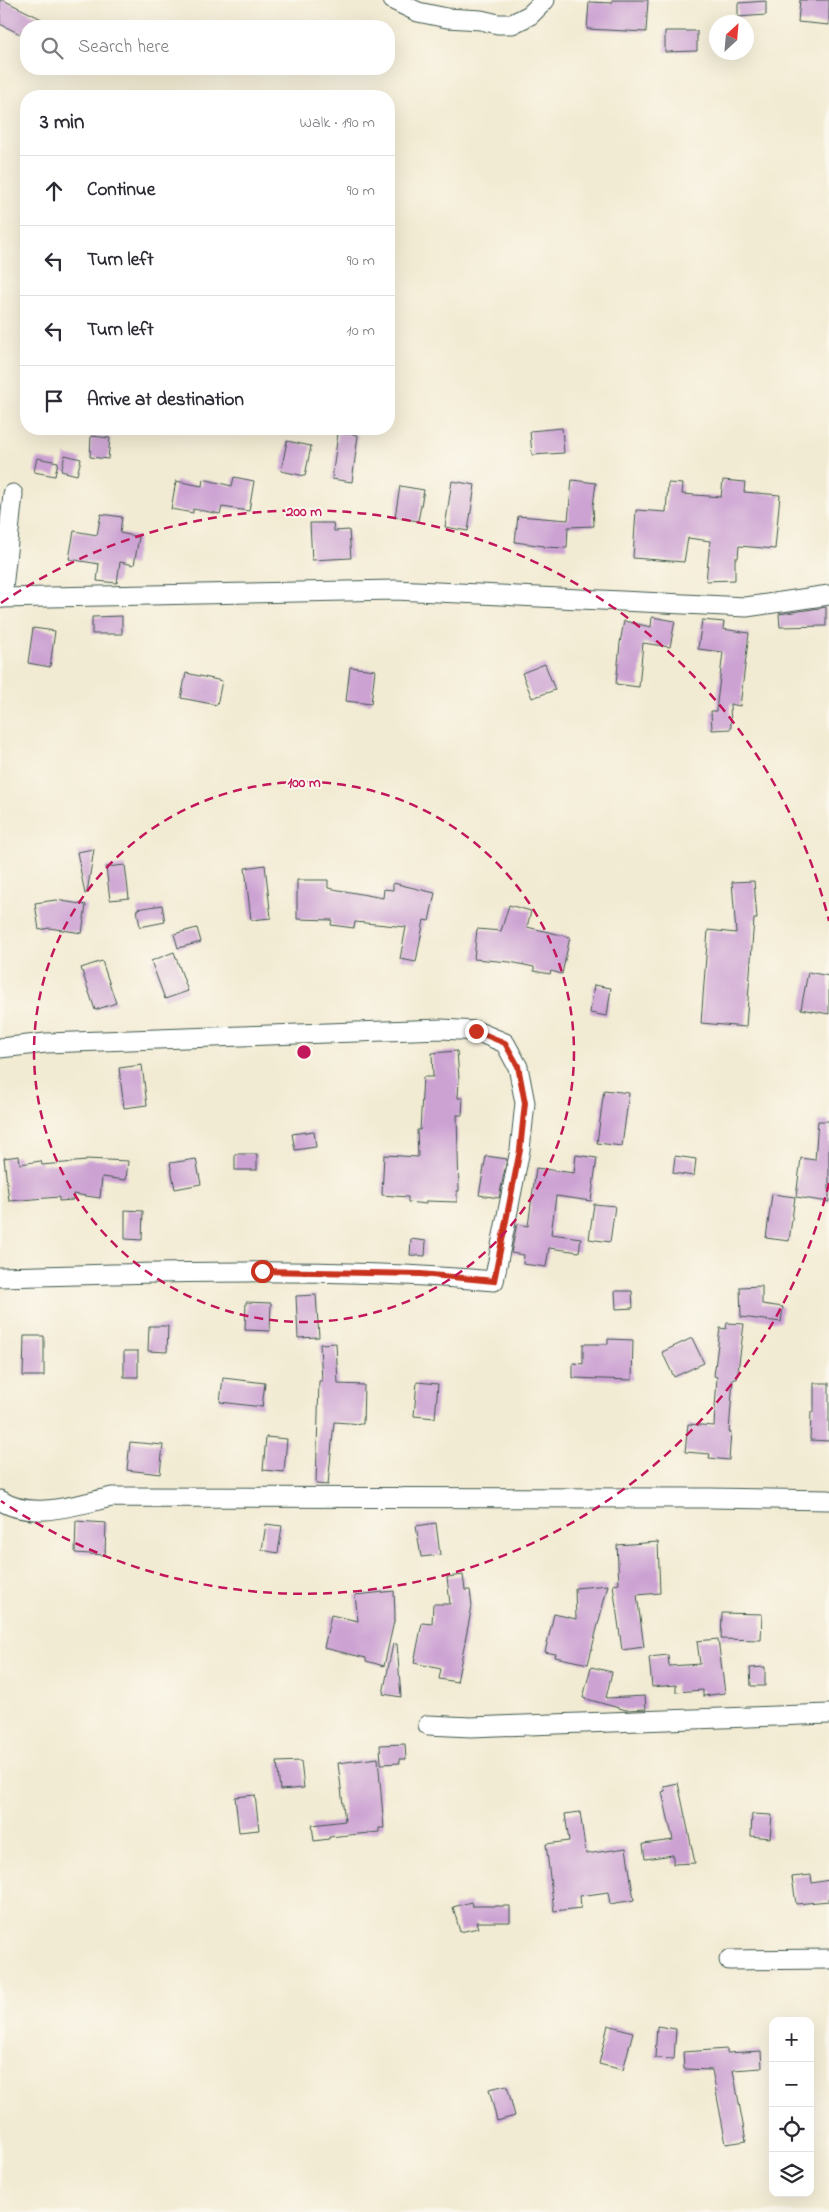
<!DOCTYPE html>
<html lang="en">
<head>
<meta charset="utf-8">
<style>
  :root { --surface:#fff; --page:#f7f7f7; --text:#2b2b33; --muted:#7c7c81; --line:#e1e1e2 }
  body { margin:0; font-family:"Indie Flower",sans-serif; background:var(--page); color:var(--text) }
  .controls { position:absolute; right:15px; bottom:15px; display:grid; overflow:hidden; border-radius:10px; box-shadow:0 5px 20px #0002 }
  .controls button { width:45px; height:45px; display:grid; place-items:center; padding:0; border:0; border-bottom:1px solid var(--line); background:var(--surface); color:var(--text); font:25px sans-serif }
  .compass { position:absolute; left:709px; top:15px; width:45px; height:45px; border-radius:50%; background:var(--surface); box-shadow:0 5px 20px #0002; rotate:26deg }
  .stop { position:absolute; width:15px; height:15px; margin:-11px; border:4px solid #c8321e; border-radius:50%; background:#fff }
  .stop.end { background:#c8321e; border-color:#fff; box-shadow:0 1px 5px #0008 }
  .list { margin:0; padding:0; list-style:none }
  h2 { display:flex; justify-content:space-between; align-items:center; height:65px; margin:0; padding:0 20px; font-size:21px }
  h2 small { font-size:16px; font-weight:400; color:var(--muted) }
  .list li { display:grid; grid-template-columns:32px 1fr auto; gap:15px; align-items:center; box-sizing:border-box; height:70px; padding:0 20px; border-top:1px solid var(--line) }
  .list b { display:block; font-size:19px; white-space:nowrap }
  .list em { font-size:16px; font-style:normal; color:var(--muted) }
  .icon { flex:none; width:28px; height:28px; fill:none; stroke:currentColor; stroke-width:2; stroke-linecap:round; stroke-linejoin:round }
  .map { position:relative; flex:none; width:829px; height:2212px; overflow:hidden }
  .search { position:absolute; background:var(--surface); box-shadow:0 5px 20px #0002; left:20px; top:20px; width:375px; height:55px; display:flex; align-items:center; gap:12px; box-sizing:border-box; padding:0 18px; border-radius:20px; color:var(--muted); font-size:19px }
  .panel { position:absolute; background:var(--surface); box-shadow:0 5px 20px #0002; left:20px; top:90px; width:375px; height:345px; border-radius:20px }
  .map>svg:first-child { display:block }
  .building { fill:#cca2d3 }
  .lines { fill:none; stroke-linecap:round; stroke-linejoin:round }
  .street-casing { stroke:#3f574c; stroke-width:21 }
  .street { stroke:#fff; stroke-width:19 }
  .route { stroke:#c8321e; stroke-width:6 }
  .ring { fill:none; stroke:#c2185b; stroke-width:2.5; stroke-dasharray:9 6 }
  .centre { fill:#c2185b; stroke:#fbf7ec; stroke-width:2.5 }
  .ring-label { font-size:15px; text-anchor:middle; font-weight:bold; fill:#c2185b; stroke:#fbf7ec; stroke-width:4; stroke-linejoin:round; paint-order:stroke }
</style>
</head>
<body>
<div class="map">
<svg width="829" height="2212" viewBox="0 0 829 2212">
  <rect width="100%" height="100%" fill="#fbf7ec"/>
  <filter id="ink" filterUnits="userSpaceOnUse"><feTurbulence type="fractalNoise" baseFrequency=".02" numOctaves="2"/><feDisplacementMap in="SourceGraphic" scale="10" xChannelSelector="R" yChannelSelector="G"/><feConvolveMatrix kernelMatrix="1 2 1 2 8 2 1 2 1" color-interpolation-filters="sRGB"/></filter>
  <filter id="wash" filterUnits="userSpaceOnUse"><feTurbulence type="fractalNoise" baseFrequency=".0096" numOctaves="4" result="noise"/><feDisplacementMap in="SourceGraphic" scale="20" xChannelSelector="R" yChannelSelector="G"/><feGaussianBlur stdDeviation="1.12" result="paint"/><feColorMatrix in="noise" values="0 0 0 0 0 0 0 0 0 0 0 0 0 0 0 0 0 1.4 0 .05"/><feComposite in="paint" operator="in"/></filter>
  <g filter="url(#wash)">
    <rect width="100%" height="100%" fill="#f2ebd3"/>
    <g id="blocks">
      <g class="building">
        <polygon points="0,0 3,0 56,26 26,26 26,32 22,30 20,34 0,24"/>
        <polygon points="612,0 648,0 646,32 587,29 589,2 612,3"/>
        <polygon points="800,0 829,0 829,25 798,22"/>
        <polygon points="766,1 766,15 738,17 738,3"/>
        <polygon points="665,31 697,31 697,51 665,52"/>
        <polygon points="562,428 564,453 532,455 530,431"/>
        <polygon points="338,433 358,435 352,482 332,479"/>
        <polygon points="91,436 110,438 108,459 90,457"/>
        <polygon points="287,441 311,446 305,476 281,471"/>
        <polygon points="65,455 81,459 77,475 61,471"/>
        <polygon points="37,458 58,462 55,476 34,472"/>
        <polygon points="234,477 254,481 249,511 222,507 220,514 193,509 193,513 171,509 176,481 202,486 203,479 232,486"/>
        <polygon points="572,480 596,483 593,506 594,526 568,527 567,548 544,547 544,546 515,542 518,516 568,520"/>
        <polygon points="723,480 745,482 744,492 780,495 775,549 739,546 738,558 735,558 735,580 706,581 710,541 688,538 684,562 633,558 636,510 666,512 668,483 683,484 682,494 721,497"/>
        <polygon points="452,481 475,485 468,531 445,527"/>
        <polygon points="400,486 424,490 418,521 395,517"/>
        <polygon points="101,514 122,517 120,533 139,537 134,565 120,562 117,583 97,581 99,564 69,559 74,531 97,535"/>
        <polygon points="310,523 333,523 334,531 349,530 351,558 312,560"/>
        <polygon points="826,607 826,626 780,627 779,614"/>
        <polygon points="122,616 122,634 92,634 92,617"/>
        <polygon points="652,617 675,621 670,647 643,643 639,687 616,684 620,643 624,621 651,627"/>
        <polygon points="702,620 724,622 723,629 749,633 740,706 730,704 731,729 712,730 711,711 716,711 723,652 698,649"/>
        <polygon points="33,628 55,631 50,667 28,663"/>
        <polygon points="545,664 555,690 532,698 522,673"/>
        <polygon points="350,667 375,670 371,704 346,701"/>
        <polygon points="186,673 222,681 217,705 181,698"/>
        <polygon points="94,849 87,893 85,894 77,852"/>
        <polygon points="125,865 129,898 110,900 106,867"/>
        <polygon points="265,865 271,918 251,920 245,868"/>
        <polygon points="297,880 328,880 328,888 383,898 384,889 393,890 393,883 435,893 429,921 424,920 416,962 400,959 406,927 355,922 354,928 331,925 332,920 297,919"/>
        <polygon points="754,881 757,919 754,919 746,1027 701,1023 708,930 736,933 732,882"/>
        <polygon points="56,900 86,905 82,933 49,928 39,930 35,903"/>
        <polygon points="162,905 165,922 140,927 137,909"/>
        <polygon points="509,905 531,911 527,927 570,937 562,974 551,971 550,974 534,971 534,967 510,962 474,959 477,929 501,931"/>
        <polygon points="197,928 201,942 178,948 174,934"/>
        <polygon points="174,952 188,991 165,999 151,961"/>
        <polygon points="102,961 116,1003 95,1010 81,968"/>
        <polygon points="808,972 829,976 829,1014 801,1009"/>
        <polygon points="594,985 611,988 607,1016 590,1013"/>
        <polygon points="457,1051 459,1079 458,1098 463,1098 462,1115 457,1115 459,1191 457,1191 457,1202 426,1201 426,1204 408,1202 408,1197 382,1195 384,1155 418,1157 417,1130 420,1130 423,1077 433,1077 432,1053"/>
        <polygon points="142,1065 147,1105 124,1108 119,1068"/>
        <polygon points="604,1090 629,1093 622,1146 597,1143"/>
        <polygon points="818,1121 829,1121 829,1202 796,1197 801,1158 815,1160"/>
        <polygon points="314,1131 316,1147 295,1150 292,1134"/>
        <rect x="235" y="1154" width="22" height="16"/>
        <polygon points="576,1155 597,1158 591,1201 556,1196 551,1234 581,1238 579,1252 549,1248 546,1267 523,1264 524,1255 511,1253 517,1224 528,1226 536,1168 574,1173"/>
        <polygon points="19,1156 20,1164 41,1161 42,1165 86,1161 86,1159 128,1161 126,1180 102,1177 100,1198 73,1194 73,1200 59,1201 59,1197 9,1201 4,1158"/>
        <polygon points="486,1156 507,1159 499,1198 479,1195"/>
        <polygon points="675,1156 696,1159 694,1176 673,1173"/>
        <polygon points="196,1159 201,1184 175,1189 170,1163"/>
        <polygon points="772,1194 795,1197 789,1241 766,1238"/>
        <polygon points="594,1204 615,1206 610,1242 589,1239"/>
        <polygon points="125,1210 143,1211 142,1240 125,1239"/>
        <polygon points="411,1239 426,1241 425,1256 410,1255"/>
        <polygon points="762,1286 762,1304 783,1307 781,1322 741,1317 740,1287"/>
        <polygon points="615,1291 632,1291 633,1308 616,1309"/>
        <polygon points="316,1295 319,1337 298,1338 296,1296"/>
        <polygon points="246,1302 271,1303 270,1331 245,1330"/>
        <polygon points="727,1323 744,1324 737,1379 733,1379 729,1432 731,1432 729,1460 709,1458 710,1454 685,1452 688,1424 714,1426 717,1377 714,1376 720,1328 726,1329"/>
        <polygon points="149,1326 168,1326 167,1352 148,1351"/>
        <polygon points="24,1336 44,1336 44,1376 23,1376"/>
        <polygon points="692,1338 704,1363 674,1377 662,1352"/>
        <polygon points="608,1339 633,1340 632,1380 573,1378 573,1363 583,1364 583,1344 608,1344"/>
        <polygon points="336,1343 338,1384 364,1385 363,1424 334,1422 328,1485 316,1484 319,1381 322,1381 320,1344"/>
        <rect x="124" y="1351" width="14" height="26"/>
        <polygon points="223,1378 265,1383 262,1407 220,1402"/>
        <polygon points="417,1382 438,1384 435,1418 414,1416"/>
        <polygon points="814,1383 829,1383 829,1441 810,1440 811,1412 814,1412"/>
        <polygon points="266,1437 287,1439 284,1472 263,1470"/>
        <polygon points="130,1442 163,1445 160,1474 127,1470"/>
        <polygon points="76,1521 106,1523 105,1555 75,1553"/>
        <polygon points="436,1523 440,1555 421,1557 416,1526"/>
        <polygon points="266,1524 282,1526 278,1553 262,1550"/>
        <polygon points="658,1542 660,1593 637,1595 644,1647 622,1650 613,1585 619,1584 617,1545"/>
        <polygon points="463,1575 465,1590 470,1590 472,1606 457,1682 439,1679 441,1669 414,1663 422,1623 432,1624 433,1604 450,1604 447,1577"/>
        <polygon points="608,1585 588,1664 555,1657 556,1654 545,1652 554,1614 576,1619 575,1588"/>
        <polygon points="394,1591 395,1617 384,1666 366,1661 366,1658 324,1648 331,1615 358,1621 355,1595"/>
        <polygon points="722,1613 762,1614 761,1640 721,1639"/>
        <polygon points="718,1639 725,1693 703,1696 703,1690 676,1692 676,1685 652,1687 649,1657 668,1655 669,1666 700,1664 697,1641"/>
        <polygon points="393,1644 397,1644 401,1697 383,1694"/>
        <polygon points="591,1667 612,1672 606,1698 645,1696 646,1709 626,1710 583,1698"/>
        <polygon points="765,1667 765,1686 751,1686 750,1668"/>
        <polygon points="405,1744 406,1759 399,1759 400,1763 381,1764 380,1745"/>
        <polygon points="378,1758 384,1828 379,1828 379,1832 329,1837 329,1839 314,1841 312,1825 345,1821 338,1763"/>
        <polygon points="301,1761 304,1788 280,1790 277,1762"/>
        <polygon points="678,1783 695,1863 673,1864 673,1855 645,1859 643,1844 673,1840 662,1792 665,1791 664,1786"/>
        <polygon points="255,1795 259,1830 239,1832 235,1797"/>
        <polygon points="580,1812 586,1854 626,1848 634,1900 610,1904 608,1892 580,1896 581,1908 554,1911 546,1844 569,1841 565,1814"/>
        <polygon points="752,1814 772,1815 770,1838 751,1836"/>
        <polygon points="811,1875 812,1883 829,1880 829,1901 796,1904 792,1877"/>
        <polygon points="471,1902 472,1906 510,1906 510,1922 476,1922 478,1928 460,1932 453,1907"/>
        <polygon points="608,2025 633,2032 623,2070 599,2064"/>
        <polygon points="657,2026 676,2029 674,2059 655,2058"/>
        <polygon points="727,2049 727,2053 761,2051 762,2068 733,2070 746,2141 726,2144 712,2070 684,2069 683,2052"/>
        <polygon points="507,2085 515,2116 497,2121 489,2089"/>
      </g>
    </g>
  </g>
  <g filter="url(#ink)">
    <use href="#blocks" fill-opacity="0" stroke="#3f574c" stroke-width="1"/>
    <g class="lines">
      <defs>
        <g id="street">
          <polyline points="393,0 418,12 447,18 481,20 498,24 512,24 530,15 545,0"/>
          <polyline points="0,598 395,590 746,607 829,595"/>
          <polyline points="2,598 13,494"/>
          <path d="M0,1048l46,-5 396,-14 34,2 29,12 13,24 7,36 -5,47 -26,131c-164,-14 -330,-9 -494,-4"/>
          <path d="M0,1500c31,21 78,4 112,-3l598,1 119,2"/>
          <polyline points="428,1725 471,1727 829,1714"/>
          <polyline points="729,1960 829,1959"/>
        </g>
      </defs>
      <use href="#street" class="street-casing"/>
      <use href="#street" class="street"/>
    </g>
  </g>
  <g class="lines" filter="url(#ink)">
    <polyline class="route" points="262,1271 421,1274 494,1281 520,1150 525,1103 518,1066 505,1043 476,1031"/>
  </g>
  <g class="ring">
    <circle cx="304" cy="1052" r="270"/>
    <path d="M829 1183A541 541 0 0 1 1 1501M1 603A541 541 0 0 1 829 921"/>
  </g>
  <circle cx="304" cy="1052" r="8" class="centre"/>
  <g class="ring-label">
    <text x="304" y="516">200 m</text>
    <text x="304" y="787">100 m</text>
  </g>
</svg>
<div class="controls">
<button>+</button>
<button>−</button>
<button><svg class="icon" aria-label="locate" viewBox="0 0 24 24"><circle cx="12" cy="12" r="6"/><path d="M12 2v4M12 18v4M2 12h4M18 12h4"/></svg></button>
<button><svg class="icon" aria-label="layers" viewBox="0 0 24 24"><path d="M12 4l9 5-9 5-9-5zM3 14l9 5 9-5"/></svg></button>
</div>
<svg class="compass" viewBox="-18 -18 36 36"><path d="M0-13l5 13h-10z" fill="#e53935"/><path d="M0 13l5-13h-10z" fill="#7c7c81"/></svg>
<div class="stop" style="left:262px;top:1271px"></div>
<div class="stop end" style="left:476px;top:1031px"></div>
<div class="search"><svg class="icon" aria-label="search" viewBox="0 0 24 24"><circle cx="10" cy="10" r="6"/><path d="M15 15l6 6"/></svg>Search here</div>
<section class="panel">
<h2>3 min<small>Walk · 190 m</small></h2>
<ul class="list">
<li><svg class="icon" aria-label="ahead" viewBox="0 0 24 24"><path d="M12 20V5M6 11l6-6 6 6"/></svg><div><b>Continue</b></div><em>90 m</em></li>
<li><svg class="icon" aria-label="left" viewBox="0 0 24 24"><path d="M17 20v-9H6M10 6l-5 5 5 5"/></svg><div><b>Turn left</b></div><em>90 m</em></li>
<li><svg class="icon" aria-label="left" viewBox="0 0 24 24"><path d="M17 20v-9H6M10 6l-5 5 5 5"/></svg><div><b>Turn left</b></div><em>10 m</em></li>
<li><svg class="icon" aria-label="arrive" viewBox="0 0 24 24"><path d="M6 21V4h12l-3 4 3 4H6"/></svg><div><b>Arrive at destination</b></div></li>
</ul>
</section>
</div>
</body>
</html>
